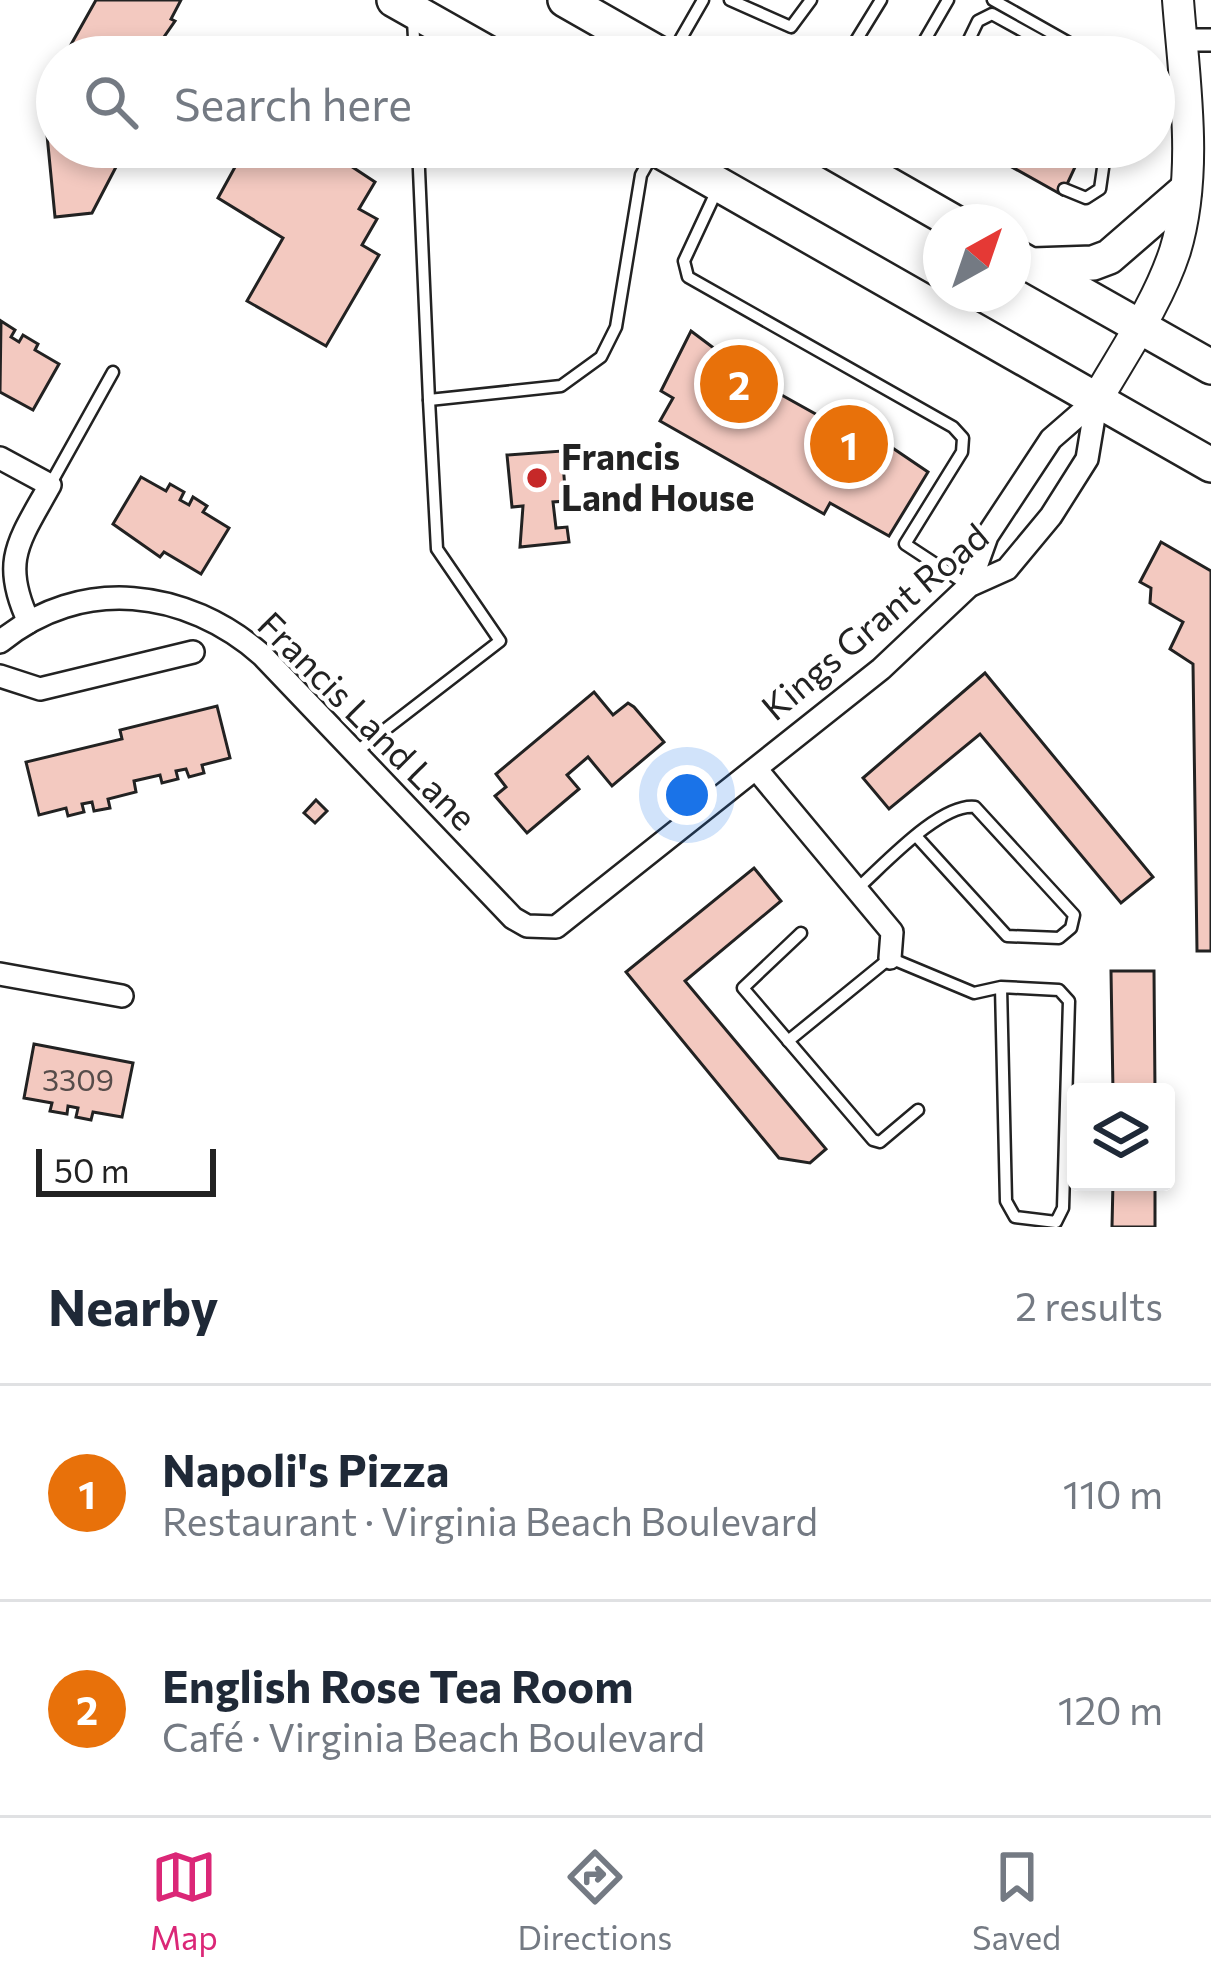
<!DOCTYPE html>
<html lang="en">
<head>
<meta charset="utf-8">
<style>
  :root { --surface:#fff; --page:#f6f6f7; --text:#1f2937; --muted:#747a83; --line:#e0e1e3; --accent:#db2777 }
  body { margin:0; font-family:Commissioner,sans-serif; background:var(--page); color:var(--text) }
  .controls { position:absolute; right:36px; bottom:36px; display:grid; overflow:hidden; border-radius:12px; box-shadow:0 6px 18px #0003 }
  .controls button { width:108px; height:108px; display:grid; place-items:center; padding:0; border:0; border-bottom:3px solid var(--line); background:var(--surface); color:var(--text); font:60px sans-serif }
  .compass { position:absolute; left:923px; top:204px; width:108px; height:108px; border-radius:50%; background:var(--surface); box-shadow:0 6px 18px #0003; rotate:40deg }
  .scale { position:absolute; left:36px; bottom:30px; width:180px; box-sizing:border-box; padding-left:12px; border:6px solid #222; border-top:0; font-size:33px; line-height:42px; white-space:nowrap; color:#222; -webkit-text-stroke:9px #fff; paint-order:stroke }
  .you { position:absolute; left:687px; top:795px; width:42px; height:42px; margin:-30px; border:9px solid #fff; border-radius:50%; background:#1a73e8; box-shadow:0 0 0 18px #1a73e833 }
  .badge { display:grid; place-items:center; width:78px; height:78px; border-radius:50%; background:var(--accent); color:#fff; font-size:39px; font-weight:700 }
  .pin { position:absolute; translate:-50% -50%; border:6px solid #fff; box-shadow:0 3px 12px #0006 }
  .list { margin:0; padding:0; list-style:none }
  h2 { display:flex; justify-content:space-between; align-items:center; height:156px; margin:0; padding:0 48px; font-size:51px }
  h2 small { font-size:39px; font-weight:400; color:var(--muted) }
  .list li { display:grid; grid-template-columns:78px 1fr auto; gap:36px; align-items:center; box-sizing:border-box; height:216px; padding:0 48px; border-top:3px solid var(--line) }
  .list b { display:block; font-size:45px; white-space:nowrap }
  .list p { margin:0; font-size:39px; white-space:nowrap; color:var(--muted) }
  .list em { font-size:39px; font-style:normal; color:var(--muted) }
  .icon { flex:none; width:66px; height:66px; fill:none; stroke:currentColor; stroke-width:2; stroke-linecap:round; stroke-linejoin:round }
  .map { position:relative; flex:none; width:1211px; height:1227px; overflow:hidden }
  .search { position:absolute; background:var(--surface); box-shadow:0 6px 18px #0003; left:36px; right:36px; top:36px; height:132px; display:flex; align-items:center; gap:30px; box-sizing:border-box; padding:0 42px; border-radius:66px; color:var(--muted); font-size:45px }
  .sheet { height:588px; background:var(--surface) }
  nav { display:flex; justify-content:space-around; align-items:center; box-sizing:border-box; height:168px; border-top:3px solid var(--line); background:var(--surface); font-size:33px; color:var(--muted) }
  nav a { display:grid; justify-items:center; gap:6px }
  nav .on { color:var(--accent) }
  .map>svg:first-child { display:block }
  .building { fill:#f3c9c0; stroke:#222; stroke-width:3 }
  .lines { fill:none; stroke-linecap:round; stroke-linejoin:round }
  .lane-casing { stroke:#222; stroke-width:15 }
  .street-casing { stroke:#222; stroke-width:26 }
  .secondary-casing { stroke:#222; stroke-width:34 }
  .primary-casing { stroke:#222; stroke-width:38 }
  .lane { stroke:#fff; stroke-width:10 }
  .street { stroke:#fff; stroke-width:21 }
  .secondary { stroke:#fff; stroke-width:30 }
  .primary { stroke:#fff; stroke-width:33 }
  .poi-dot { fill:#c62828; stroke:#fff; stroke-width:4.5 }
  .labels { text-anchor:middle; stroke-width:9; stroke-linejoin:round; paint-order:stroke }
  .number-label { font-size:30px; fill:#564c4a }
  .poi-label { font-size:36px; font-weight:bold; fill:#222; stroke:#fff; text-anchor:start }
  .street-label { font-size:36px; fill:#222; stroke:#fff }
</style>
</head>
<body>
<div class="map">
<svg width="1211" height="1227" viewBox="0 0 1211 1227">
  <rect width="100%" height="100%" fill="#fff"/>
  <g class="building">
    <polygon points="96,0 181,0 171,19 175,21 150,57 64,57"/>
    <polygon points="57,69 57,147 113,147 116,167 92,213 55,217 43,94"/>
    <polygon points="246,147 322,147 375,182 359,209 377,219 362,245 379,255 326,346 247,301 283,238 218,198"/>
    <polygon points="976,147 1036,147 1076,165 1062,195"/>
    <polygon points="1,321 15,330 11,337 19,342 23,335 38,344 35,350 59,364 33,410 0,392"/>
    <polygon points="691,331 727,358 725,363 757,381 760,376 781,388 778,393 848,432 851,428 866,436 869,432 928,472 889,536 830,503 824,514 660,421 673,398 661,391"/>
    <polygon points="562,451 566,501 553,502 556,528 567,527 569,542 520,547 523,506 512,507 507,455"/>
    <polygon points="141,477 166,491 170,484 184,492 180,500 189,505 193,497 207,506 203,512 229,528 201,574 164,552 160,557 113,524"/>
    <polygon points="1161,542 1211,571 1211,951 1197,951 1193,664 1170,649 1183,622 1150,603 1151,588 1140,582"/>
    <polygon points="985,673 1153,877 1121,903 980,734 889,809 863,778"/>
    <polygon points="594,692 613,715 628,703 634,707 664,742 612,786 588,757 567,775 579,789 527,833 495,796 506,787 496,774"/>
    <polygon points="217,706 230,758 202,765 204,773 189,777 186,769 176,771 178,779 162,783 160,775 134,781 136,792 108,799 110,808 94,811 92,802 82,804 84,812 68,816 66,808 39,815 26,762 122,739 120,730"/>
    <polygon points="316,800 327,811 315,823 304,813"/>
    <polygon points="754,868 781,901 685,981 826,1149 810,1163 779,1158 626,972"/>
    <polygon points="1111,971 1154,971 1155,1092 1113,1092"/>
    <polygon points="34,1044 133,1063 122,1117 93,1112 91,1120 76,1117 78,1108 68,1106 67,1114 50,1111 52,1103 24,1098"/>
    <polygon points="1113,1182 1155,1182 1155,1227 1112,1227"/>
  </g>
  <g class="lines">
    <defs>
      <g id="lane">
        <polyline points="730,0 791,27 811,0"/>
        <polyline points="993,0 1094,57"/>
        <polyline points="413,20 415,57"/>
        <polyline points="672,54 703,0"/>
        <polyline points="846,57 881,0"/>
        <polyline points="915,57 948,0"/>
        <polyline points="966,57 963,52 978,21 992,14 1070,57"/>
        <polyline points="1154,80 1181,82"/>
        <polyline points="418,147 429,400 561,386 601,357 616,327 641,175 654,152"/>
        <polyline points="718,188 684,261 688,277 953,427 963,438 962,452 905,544 969,586"/>
        <polyline points="1064,189 1086,198 1100,189 1106,147"/>
        <polyline points="50,485 113,372"/>
        <polyline points="356,752 500,641 437,549 429,400"/>
        <path d="M857,889c27,-24 83,-86 118,-82l99,108 -3,13 -12,10 -52,-2 -90,-99"/>
        <polyline points="801,933 743,988 873,1140 880,1142 918,1110"/>
        <polyline points="788,1041 890,958 974,993 1001,987 1059,990 1069,1001 1063,1208 1056,1222 1015,1217 1006,1201 1001,987"/>
      </g>
      <g id="street">
        <polyline points="1181,40 1211,40"/>
        <path d="M0,458l50,27c-31,56 -50,76 -21,137"/>
        <polyline points="969,586 987,536 1051,439 1097,399"/>
        <path d="M0,642c81,-67 187,-53 262,13l251,263 14,8 29,1 325,-258 88,-83 38,-17 44,-53 36,-57 10,-60"/>
        <polyline points="0,676 40,689 193,652"/>
        <polyline points="757,770 892,932 890,958"/>
        <polyline points="0,974 122,996"/>
      </g>
      <path id="secondary" d="M1097,399c27,-47 61,-96 78,-148 24,-79 9,-171 3,-251"/>
      <g id="primary">
        <polyline points="394,0 495,57"/>
        <polyline points="565,0 665,57"/>
        <polyline points="653,147 1211,465"/>
        <polyline points="823,147 954,222"/>
        <polyline points="1013,255 1211,367"/>
        <polyline points="1033,265 1093,263 1109,257 1184,192"/>
      </g>
    </defs>
    <use href="#lane" class="lane-casing"/>
    <use href="#street" class="street-casing"/>
    <use href="#secondary" class="secondary-casing"/>
    <use href="#primary" class="primary-casing"/>
    <use href="#lane" class="lane"/>
    <use href="#street" class="street"/>
    <use href="#secondary" class="secondary"/>
    <use href="#primary" class="primary"/>
  </g>
  <circle class="poi-dot" cx="537" cy="478" r="12"/>
  <g class="labels">
    <g class="number-label">
      <text x="78" y="1091">3309</text>
    </g>
    <g class="poi-label">
      <text x="561" y="470">Francis<tspan x="561" dy="41">Land House</tspan></text>
    </g>
    <g class="street-label">
      <text transform="translate(875 622) rotate(-40)" y="13">Kings Grant Road</text>
      <text transform="translate(367 721) rotate(45)" y="13">Francis Land Lane</text>
    </g>
  </g>
</svg>
<div class="controls">
<button><svg class="icon" aria-label="layers" viewBox="0 0 24 24"><path d="M12 4l9 5-9 5-9-5zM3 14l9 5 9-5"/></svg></button>
</div>
<svg class="compass" viewBox="-18 -18 36 36"><path d="M0-13l5 13h-10z" fill="#e53935"/><path d="M0 13l5-13h-10z" fill="#747a83"/></svg>
<div class="scale">50 m</div>
<div class="you"></div>
<div class="pin badge" style="left:849px;top:444px;background:#e8710a">1</div>
<div class="pin badge" style="left:739px;top:384px;background:#e8710a">2</div>
<div class="search"><svg class="icon" aria-label="search" viewBox="0 0 24 24"><circle cx="10" cy="10" r="6"/><path d="M15 15l6 6"/></svg>Search here</div>
</div>
<section class="sheet">
<h2>Nearby<small>2 results</small></h2>
<ul class="list">
<li><span class="badge" style="background:#e8710a">1</span><div><b>Napoli's Pizza</b><p>Restaurant · Virginia Beach Boulevard</p></div><em>110 m</em></li>
<li><span class="badge" style="background:#e8710a">2</span><div><b>English Rose Tea Room</b><p>Café · Virginia Beach Boulevard</p></div><em>120 m</em></li>
</ul>
</section>
<nav>
<a class="on"><svg class="icon" aria-label="map" viewBox="0 0 24 24"><path d="M3 6l6-2 6 2 6-2v14l-6 2-6-2-6 2zM9 4v14M15 6v14"/></svg>Map</a>
<a><svg class="icon" aria-label="directions" viewBox="0 0 24 24"><path d="M12 3l9 9-9 9-9-9zM9 14v-3h6M13 9l2 2-2 2"/></svg>Directions</a>
<a><svg class="icon" aria-label="saved" viewBox="0 0 24 24"><path d="M7 4h10v16l-5-4-5 4z"/></svg>Saved</a>
</nav>
</body>
</html>
